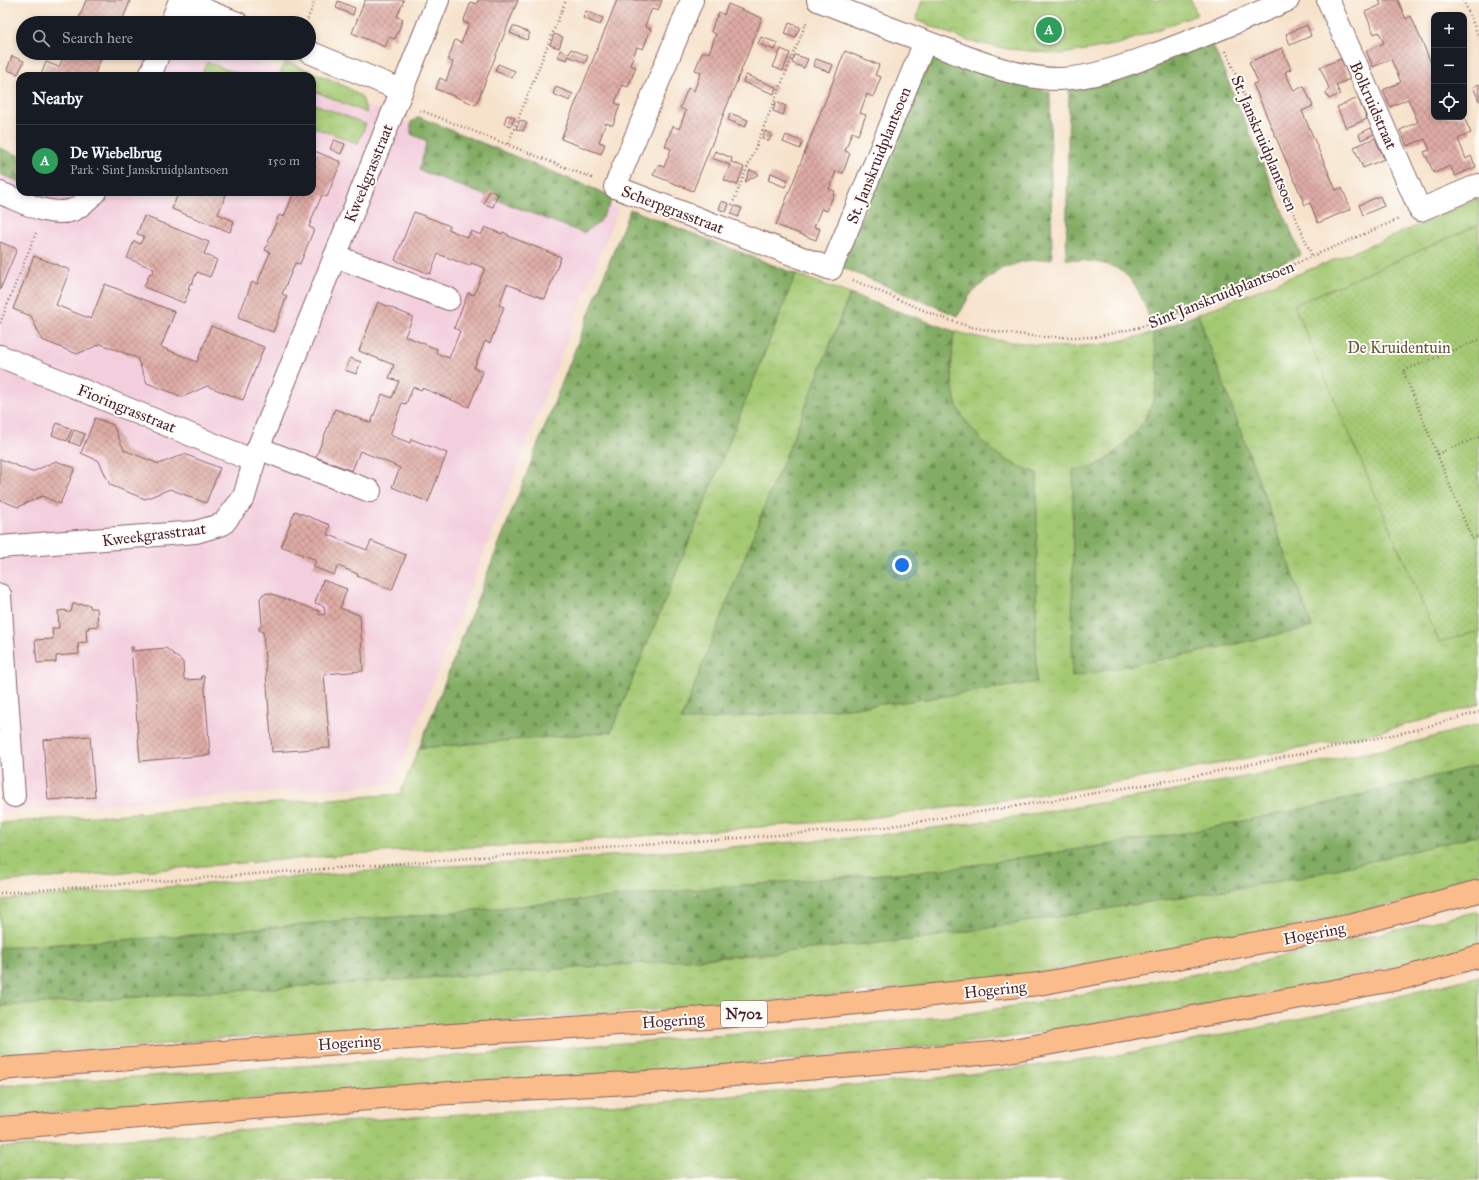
<!DOCTYPE html>
<html lang="en">
<head>
<meta charset="utf-8">
<style>
  :root { --surface:#171b24; --page:#20242c; --text:#f1f3f6; --muted:#9ea1a6; --line:#363941; --accent:#d690ce }
  body { margin:0; font-family:"IM FELL Great Primer",serif; background:var(--page); color:var(--text) }
  .controls { position:absolute; right:12px; top:12px; display:grid; overflow:hidden; border-radius:8px; box-shadow:0 2px 6px #0003 }
  .controls button { width:36px; height:36px; display:grid; place-items:center; padding:0; border:0; border-bottom:1px solid var(--line); background:var(--surface); color:var(--text); font:20px sans-serif }
  .you { position:absolute; left:902px; top:565px; width:14px; height:14px; margin:-10px; border:3px solid #fff; border-radius:50%; background:#1a73e8; box-shadow:0 0 0 6px #1a73e833 }
  .badge { display:grid; place-items:center; width:26px; height:26px; border-radius:50%; background:var(--accent); color:#fff; font-size:13px; font-weight:700 }
  .pin { position:absolute; translate:-50% -50%; border:2px solid #fff; box-shadow:0 1px 4px #0006 }
  .list { margin:0; padding:0; list-style:none }
  h2 { display:flex; justify-content:space-between; align-items:center; height:52px; margin:0; padding:0 16px; font-size:17px }
  h2 small { font-size:13px; font-weight:400; color:var(--muted) }
  .list li { display:grid; grid-template-columns:26px 1fr auto; gap:12px; align-items:center; box-sizing:border-box; height:72px; padding:0 16px; border-top:1px solid var(--line) }
  .list b { display:block; font-size:15px; white-space:nowrap }
  .list p { margin:0; font-size:13px; white-space:nowrap; color:var(--muted) }
  .list em { font-size:13px; font-style:normal; color:var(--muted) }
  .icon { flex:none; width:22px; height:22px; fill:none; stroke:currentColor; stroke-width:2; stroke-linecap:round; stroke-linejoin:round }
  .map { position:relative; flex:none; width:1479px; height:1180px; overflow:hidden }
  .search { position:absolute; background:var(--surface); box-shadow:0 2px 6px #0003; left:16px; top:16px; width:300px; height:44px; display:flex; align-items:center; gap:10px; box-sizing:border-box; padding:0 14px; border-radius:22px; color:var(--muted); font-size:15px }
  .panel { position:absolute; background:var(--surface); box-shadow:0 2px 6px #0003; left:16px; top:72px; width:300px; height:124px; border-radius:12px }
  .map>svg:first-child { display:block }
  .built { fill:#f3cfde }
  .grass { fill:url(#grass-tufts); stroke:#77744f }
  .forest { fill:url(#forest-firs); stroke:#666648 }
  .park { fill:url(#park-crowns); stroke:#77744f }
  .garden { fill:url(#garden-dots); stroke:#77744f }
  .building { fill:url(#building-cross-hatch) }
  .lines { fill:none; stroke-linecap:round; stroke-linejoin:round }
  .minor-casing { stroke:#866363; stroke-width:24 }
  .highway-casing { stroke:#866363; stroke-width:24 }
  .path { stroke:#866363; stroke-width:2.5; stroke-dasharray:1 3; stroke-linecap:butt }
  .minor { stroke:#fff; stroke-width:22 }
  .highway { stroke:#f9bc8a; stroke-width:22 }
  .labels { text-anchor:middle; stroke-width:4; stroke-linejoin:round; paint-order:stroke }
  .shield { fill:#fdfcf7; stroke:#806168; stroke-width:1 }
  .shield-label { font-size:15px; font-weight:bold; fill:#4a1f2b }
  .street-label { font-size:16px; fill:#4a1f2b; stroke:#fdfcf7 }
  .park-label { font-size:16px; fill:#655241; stroke:#fdfcf7 }
</style>
</head>
<body>
<div class="map">
<svg width="1479" height="1180" viewBox="0 0 1479 1180">
  <defs>
    <pattern id="grass-tufts" width="24" height="20" patternUnits="userSpaceOnUse"><rect width="24" height="20" fill="#a4c973"/><path d="M3 7l-1-3M5 7V3M7 7l1-3M15 17l-1-3M17 17v-4M19 17l1-3" fill="none" stroke="#8fac64"/></pattern>
    <pattern id="forest-firs" width="22" height="20" patternUnits="userSpaceOnUse"><rect width="22" height="20" fill="#83ad65"/><path d="M5 1l3.5 6h-7zM16 11l3.5 6h-7z" fill="#6d8c53"/></pattern>
    <pattern id="park-crowns" width="20" height="18" patternUnits="userSpaceOnUse"><rect width="20" height="18" fill="#a4c973"/><path d="M2 6a3 3 0 1 1 6 0M12 15a3 3 0 1 1 6 0" fill="none" stroke="#8fac64"/></pattern>
    <pattern id="garden-dots" width="8" height="8" patternUnits="userSpaceOnUse"><rect width="8" height="8" fill="#a4c973"/><path d="M2 2h.1M6 6h.1" fill="none" stroke="#8fac64" stroke-width="1.8" stroke-linecap="round"/></pattern>
    <pattern id="building-cross-hatch" width="8" height="8" patternUnits="userSpaceOnUse"><rect width="8" height="8" fill="#deaba5"/><path d="M0 0l8 8M0 8l8-8" fill="none" stroke="#b68b87"/></pattern>
  </defs>
  <rect width="100%" height="100%" fill="#fdfcf7"/>
  <filter id="ink" filterUnits="userSpaceOnUse"><feTurbulence type="fractalNoise" baseFrequency=".025" numOctaves="2"/><feDisplacementMap in="SourceGraphic" scale="8" xChannelSelector="R" yChannelSelector="G"/><feConvolveMatrix kernelMatrix="1 2 1 2 8 2 1 2 1" color-interpolation-filters="sRGB"/></filter>
  <filter id="wash" filterUnits="userSpaceOnUse"><feTurbulence type="fractalNoise" baseFrequency=".012" numOctaves="4" result="noise"/><feDisplacementMap in="SourceGraphic" scale="16" xChannelSelector="R" yChannelSelector="G"/><feGaussianBlur stdDeviation="0.9" result="paint"/><feColorMatrix in="noise" values="0 0 0 0 0 0 0 0 0 0 0 0 0 0 0 0 0 1.4 0 .05"/><feComposite in="paint" operator="in"/></filter>
  <g filter="url(#wash)">
    <rect width="100%" height="100%" fill="#f6e2cb"/>
    <g class="built">
      <polygon points="147,53 238,53 294,76 139,76"/>
      <polygon points="312,83 618,209 394,784 0,812 0,170 20,178 20,192 53,192 91,208 97,192 312,192"/>
    </g>
    <g class="grass">
      <polygon points="285,61 340,83 362,97 367,113 312,90 312,76 279,76"/>
      <polygon points="207,62 244,76 201,76"/>
      <polygon points="312,103 366,124 358,143 312,127"/>
      <path d="M1479,198v27l-185,80 145,337 40,-11v73l-29,9 -80,21 -204,40 -101,17 -81,12 -123,16 -334,26 -119,5 -408,32v-59l400,-29 19,-46 192,-16 93,-227 92,-231 54,20 -70,177 -8,16 -91,233h18l147,-12 65,-7 125,-19 1,-209c-10,-4 -20,-7 -29,-12 -19,-10 -49,-42 -53,-62 -5,-23 -3,-45 -1,-68 22,7 45,10 69,12 20,3 41,5 61,3 24,-1 47,-8 69,-13 2,14 6,29 5,43 -3,42 -30,71 -65,91l53,195 30,-5 136,-30 -114,-313 193,-77z"/>
      <polygon points="1479,724 1479,765 1330,803 1191,832 948,869 733,886 401,917 346,920 195,935 0,948 0,900 409,868 528,862 863,837 987,821 1169,792 1400,746"/>
      <polygon points="1479,835 1479,882 1403,902 1287,928 1095,965 1029,974 817,997 667,1009 419,1027 222,1038 155,1045 0,1054 0,1006 534,971 727,957 919,939 1299,878"/>
      <polygon points="1479,911 1479,946 1328,982 1231,1001 999,1039 846,1055 595,1076 113,1108 0,1117 0,1086 493,1053 764,1032 953,1016 1026,1004 1245,965"/>
      <polygon points="1479,976 1479,1180 0,1180 0,1148 396,1118 673,1101 947,1077 1118,1055 1228,1034 1360,1006"/>
    </g>
    <g class="forest">
      <path d="M1210,38l91,217 -151,65c-5,-15 -12,-35 -25,-46 -15,-13 -40,-13 -59,-15l3,-170 80,-19z"/>
      <polygon points="931,57 1050,92 1052,259 1024,261 1001,269 985,281 970,295 958,316 841,267"/>
      <polygon points="419,117 614,197 599,223 583,233 419,170 427,141 411,134 411,122"/>
      <polygon points="0,148 20,156 20,182 0,174"/>
      <polygon points="630,209 796,274 704,505 611,732 419,748"/>
      <path d="M850,294l104,37c-2,23 -4,45 1,68 4,20 34,52 53,62 9,5 19,8 29,12l-1,209 -125,19 -65,7 -147,12h-18l91,-233 8,-16z"/>
      <polygon points="1198,314 1312,627 1176,657 1146,662 1072,677 1073,470 1093,467 1111,457 1144,423 1154,399 1158,375 1153,333"/>
      <polygon points="1479,765 1479,835 1299,878 919,939 727,957 534,971 0,1006 0,948 195,935 346,920 401,917 733,886 948,869 1191,832 1330,803"/>
    </g>
    <polygon class="park" points="922,0 1191,0 1197,15 1119,44 1063,54 1008,49 968,41 916,20"/>
    <polygon class="garden" points="1479,225 1479,631 1439,642 1294,305"/>
    <g id="blocks">
      <g class="building">
        <polygon points="86,0 126,0 130,1 122,21 116,19 115,23 77,23"/>
        <polygon points="365,0 404,0 397,17 403,19 395,39 389,37 385,47 352,33"/>
        <polygon points="478,0 518,0 476,105 436,89 440,78 446,81 453,62 448,60 455,40 461,43 469,24 463,22 471,2 477,4"/>
        <polygon points="617,0 662,0 658,11 652,9 648,18 645,27 651,29 643,49 637,47 630,65 636,67 628,87 622,85 615,103 620,105 613,125 606,123 599,142 605,144 601,154 561,139"/>
        <polygon points="1379,0 1398,0 1406,19 1411,16 1434,70 1434,117 1464,117 1471,133 1458,139 1466,159 1471,156 1476,167 1455,176 1450,166 1434,173 1424,152 1430,150 1425,139 1407,146 1400,130 1418,122 1408,99 1390,107 1383,90 1401,82 1391,59 1373,67 1366,51 1384,43 1379,32 1374,34 1365,12 1381,5"/>
        <polygon points="338,1 355,8 353,15 336,8"/>
        <polygon points="728,4 762,18 693,191 653,175 658,165 664,167 671,149 665,146 673,126 679,129 686,111 680,108 688,88 694,91 701,72 695,70 699,60 703,51 709,53 716,34 711,32 714,22 719,12 724,15"/>
        <polygon points="586,11 603,18 600,25 583,18"/>
        <polygon points="789,23 800,27 795,38 785,34"/>
        <polygon points="1307,25 1311,36 1290,45 1286,34"/>
        <polygon points="513,26 530,33 527,40 510,33"/>
        <polygon points="554,34 563,37 559,48 550,45"/>
        <polygon points="761,37 778,43 775,50 758,44"/>
        <polygon points="1282,48 1291,69 1285,72 1294,91 1304,86 1313,106 1302,111 1336,190 1342,188 1351,209 1318,223 1310,203 1305,205 1253,84 1258,82 1249,62"/>
        <polygon points="571,49 588,56 585,63 568,56 567,60 558,57 560,50 569,54"/>
        <polygon points="781,49 790,53 783,71 773,67"/>
        <polygon points="845,51 879,65 875,75 881,77 873,97 867,94 860,113 866,115 858,135 852,132 845,151 850,153 843,173 836,171 829,189 835,191 827,211 821,209 814,227 820,229 816,240 776,225"/>
        <polygon points="65,53 103,53 94,76 44,76 41,75 46,62 59,67"/>
        <polygon points="795,55 808,59 804,68 792,63"/>
        <polygon points="12,56 24,61 18,74 7,70"/>
        <polygon points="816,59 833,65 830,72 813,66"/>
        <polygon points="1341,59 1350,79 1336,85 1340,94 1329,99 1326,94 1329,88 1320,67"/>
        <polygon points="498,64 515,71 512,78 495,71"/>
        <polygon points="746,75 776,87 774,94 743,82"/>
        <polygon points="1479,84 1479,101 1473,87"/>
        <polygon points="556,87 573,94 570,101 553,94"/>
        <polygon points="1358,98 1367,119 1346,128 1337,107"/>
        <polygon points="776,102 786,106 783,115 773,111"/>
        <polygon points="730,113 748,120 745,127 728,120"/>
        <polygon points="507,115 515,118 511,126 504,124"/>
        <polygon points="520,120 527,123 523,131 516,129"/>
        <polygon points="1371,128 1374,134 1361,140 1359,134"/>
        <polygon points="765,131 772,134 769,141 762,138"/>
        <polygon points="786,135 803,142 800,149 783,142"/>
        <polygon points="1375,138 1384,159 1363,168 1354,147"/>
        <polygon points="334,140 345,144 341,154 330,149"/>
        <polygon points="312,150 341,162 327,197 322,195 313,216 309,227 314,229 300,264 295,263 291,273 282,294 287,296 273,332 238,318 252,282 257,284 270,252 265,250 279,215 284,217 294,192 312,192"/>
        <polygon points="715,151 732,158 731,162 744,167 737,185 724,180 730,165 712,158"/>
        <polygon points="750,170 759,174 745,182"/>
        <polygon points="771,173 788,180 785,187 768,180"/>
        <polygon points="489,190 498,194 493,207 484,204"/>
        <polygon points="174,192 227,192 218,214 234,221 230,232 172,209 178,194"/>
        <polygon points="1380,196 1384,206 1363,215 1359,205"/>
        <polygon points="722,201 729,204 726,212 719,209"/>
        <polygon points="735,206 742,208 738,217 731,214"/>
        <polygon points="414,212 450,226 448,229 468,238 471,231 481,235 485,227 502,234 503,232 509,235 508,236 561,257 545,299 507,284 499,305 504,307 490,343 485,341 474,368 483,372 469,407 422,388 421,390 413,387 406,404 402,403 390,435 410,443 411,439 447,453 428,502 392,487 400,468 380,459 360,451 352,471 316,457 335,409 371,423 382,394 392,398 399,381 389,378 394,365 359,351 378,302 413,317 405,336 437,349 436,353 449,358 460,331 454,328 468,293 474,295 485,268 471,263 470,266 438,254 430,274 395,260"/>
        <polygon points="144,216 209,242 204,254 217,260 210,277 197,272 192,284 190,283 188,289 190,289 184,303 144,287 150,273 152,274 154,269 127,258 134,241 140,244 144,236 137,234"/>
        <polygon points="0,242 17,249 0,290"/>
        <polygon points="34,256 70,270 56,305 73,312 91,319 105,284 175,312 161,347 197,362 211,326 264,347 243,400 207,386 183,397 147,383 137,358 101,344 77,354 42,340 31,316 13,309"/>
        <polygon points="350,358 361,362 356,374 345,370"/>
        <polygon points="95,418 113,425 124,450 159,464 184,454 220,468 206,503 170,489 145,499 110,485 99,461 81,453"/>
        <polygon points="57,423 72,429 67,441 52,435"/>
        <polygon points="74,430 85,434 80,446 69,442"/>
        <polygon points="0,459 32,472 56,461 75,468 60,504 42,496 18,507 0,500"/>
        <polygon points="295,511 330,525 327,534 367,550 371,541 406,555 392,590 357,576 358,574 338,566 334,575 313,567 316,560 281,546"/>
        <polygon points="323,580 347,589 340,608 360,615 363,671 324,674 330,748 272,752 263,632 259,630 259,627 262,625 260,599 263,594 269,593 319,611 319,615 325,614 324,606 315,603"/>
        <polygon points="73,604 90,605 90,608 97,608 98,626 88,627 89,629 86,629 87,642 78,643 79,654 56,656 56,662 37,663 35,640 53,639 52,628 59,628 58,611 66,610 66,612 71,612"/>
        <polygon points="131,647 133,647 133,651 166,648 183,662 184,679 186,680 202,679 201,676 204,676 210,755 140,761"/>
        <polygon points="90,736 95,797 48,800 43,740"/>
      </g>
    </g>
  </g>
  <g filter="url(#ink)">
    <use href="#blocks" fill-opacity="0" stroke="#866363" stroke-width="1"/>
    <g class="lines">
      <defs>
        <g id="minor">
          <polyline points="180,0 237,23"/>
          <polyline points="692,0 615,187 831,269 925,42"/>
          <path d="M818,0c43,17 86,34 130,50 33,13 75,29 111,29 37,-1 72,-16 105,-28 42,-16 83,-33 124,-51"/>
          <polyline points="1328,0 1420,210 1479,185"/>
          <polyline points="171,23 180,0"/>
          <polyline points="309,52 401,90"/>
          <polyline points="150,76 159,53"/>
          <path d="M0,193c22,8 49,25 73,17 8,-3 15,-11 22,-18"/>
          <polyline points="335,256 449,299"/>
          <polyline points="0,356 254,461"/>
          <polyline points="258,448 370,491"/>
          <polyline points="0,547 196,532 223,524 244,497 258,448 438,0"/>
          <polyline points="0,595 14,796"/>
        </g>
        <g id="highway">
          <polyline points="0,1069 393,1039 722,1017 1039,984 1353,925 1479,891"/>
          <polyline points="0,1128 433,1094 665,1081 1003,1052 1404,978 1479,956"/>
        </g>
      </defs>
      <use href="#minor" class="minor-casing"/>
      <use href="#highway" class="highway-casing"/>
      <g class="path">
        <polyline points="1463,0 1479,37"/>
        <polyline points="306,23 315,0"/>
        <polyline points="1226,51 1312,256"/>
        <polyline points="420,110 592,178"/>
        <polyline points="508,144 566,0"/>
        <polyline points="732,205 807,21"/>
        <polyline points="853,280 937,316 971,327 998,332 1043,337 1095,337 1137,328 1183,312 1399,219"/>
        <polyline points="0,323 36,233"/>
        <polyline points="1479,340 1403,371 1472,539 1479,536"/>
        <polyline points="1437,454 1479,437"/>
        <polyline points="0,893 885,827 1048,801 1184,778 1411,731 1479,712"/>
      </g>
      <use href="#minor" class="minor"/>
      <use href="#highway" class="highway"/>
    </g>
  </g>
  <g class="labels">
    <rect class="shield" x="721" y="1001" width="46" height="26" rx="3"/>
    <g class="shield-label">
      <text x="744" y="1019">N702</text>
    </g>
    <g class="street-label">
      <text transform="translate(1374 105) rotate(66)" y="6">Bolkruidstraat</text>
      <text transform="translate(1265 143) rotate(67)" y="6">St. Janskruidplantsoen</text>
      <text transform="translate(878 155) rotate(-68)" y="6">St. Janskruidplantsoen</text>
      <text transform="translate(368 173) rotate(-68)" y="6">Kweekgrasstraat</text>
      <text transform="translate(673 209) rotate(21)" y="6">Scherpgrasstraat</text>
      <text transform="translate(1221 294) rotate(-22)" y="6">Sint Janskruidplantsoen</text>
      <text transform="translate(127 408) rotate(22)" y="6">Fioringrasstraat</text>
      <text transform="translate(154 534) rotate(-7)" y="6">Kweekgrasstraat</text>
      <text transform="translate(1314 933) rotate(-11)" y="6">Hogering</text>
      <text transform="translate(995 989) rotate(-6)" y="6">Hogering</text>
      <text transform="translate(673 1020) rotate(-4)" y="6">Hogering</text>
      <text transform="translate(349 1042) rotate(-4)" y="6">Hogering</text>
    </g>
    <g class="park-label">
      <text x="1399" y="353">De Kruidentuin</text>
    </g>
  </g>
</svg>
<div class="controls">
<button>+</button>
<button>−</button>
<button><svg class="icon" aria-label="locate" viewBox="0 0 24 24"><circle cx="12" cy="12" r="6"/><path d="M12 2v4M12 18v4M2 12h4M18 12h4"/></svg></button>
</div>
<div class="you"></div>
<div class="pin badge" style="left:1049px;top:30px;background:#2e9e5b">A</div>
<div class="search"><svg class="icon" aria-label="search" viewBox="0 0 24 24"><circle cx="10" cy="10" r="6"/><path d="M15 15l6 6"/></svg>Search here</div>
<section class="panel">
<h2>Nearby<small></small></h2>
<ul class="list">
<li><span class="badge" style="background:#2e9e5b">A</span><div><b>De Wiebelbrug</b><p>Park · Sint Janskruidplantsoen</p></div><em>150 m</em></li>
</ul>
</section>
</div>
</body>
</html>
